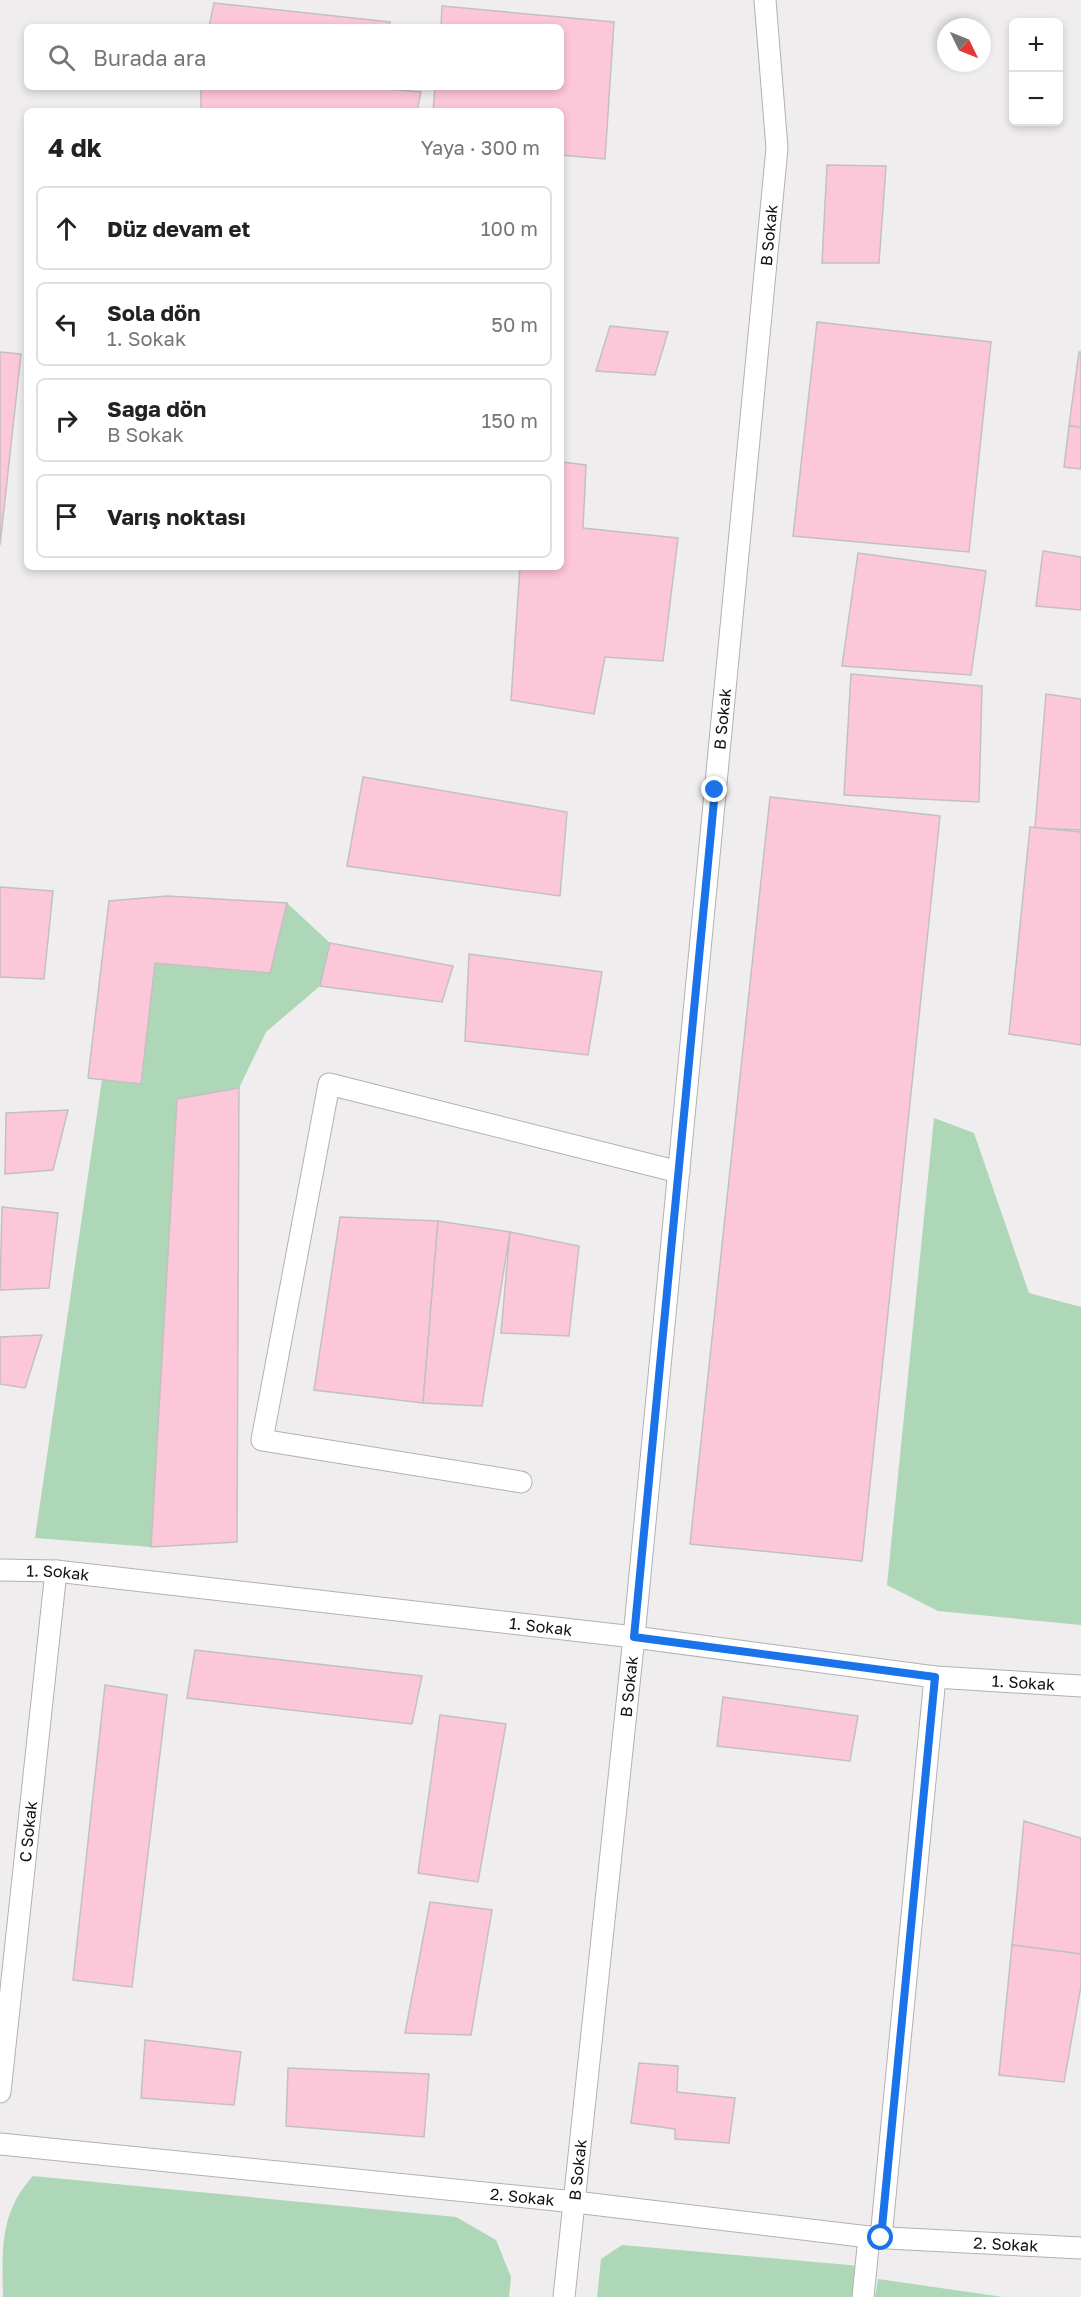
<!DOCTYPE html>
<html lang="tr">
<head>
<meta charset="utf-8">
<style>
  :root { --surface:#fff; --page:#f2f2f2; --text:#222; --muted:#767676; --line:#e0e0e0 }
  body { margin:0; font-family:"Golos Text",sans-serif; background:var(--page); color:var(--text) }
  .controls { position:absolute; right:18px; top:18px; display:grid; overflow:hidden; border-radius:9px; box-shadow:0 3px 9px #0003 }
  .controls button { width:54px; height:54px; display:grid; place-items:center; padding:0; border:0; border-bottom:2px solid var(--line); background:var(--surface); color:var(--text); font:30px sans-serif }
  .compass { position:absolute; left:937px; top:18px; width:54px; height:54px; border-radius:50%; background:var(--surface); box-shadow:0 3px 9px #0003; rotate:133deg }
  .stop { position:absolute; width:18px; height:18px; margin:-14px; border:4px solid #1a73e8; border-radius:50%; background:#fff }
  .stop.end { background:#1a73e8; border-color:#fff; box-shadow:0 2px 6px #0008 }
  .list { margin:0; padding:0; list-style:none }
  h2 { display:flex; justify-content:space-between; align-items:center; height:78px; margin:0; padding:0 24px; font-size:26px }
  h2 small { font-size:20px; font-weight:400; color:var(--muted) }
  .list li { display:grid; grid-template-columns:39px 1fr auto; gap:18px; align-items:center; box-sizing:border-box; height:84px; margin:0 12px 12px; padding:0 12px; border:2px solid var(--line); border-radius:9px }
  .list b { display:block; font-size:22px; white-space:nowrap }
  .list p { margin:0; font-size:20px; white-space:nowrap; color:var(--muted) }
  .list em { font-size:20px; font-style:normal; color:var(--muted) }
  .icon { flex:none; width:33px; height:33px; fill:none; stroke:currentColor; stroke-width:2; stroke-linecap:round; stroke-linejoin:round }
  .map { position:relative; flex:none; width:1081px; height:2297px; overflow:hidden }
  .search { position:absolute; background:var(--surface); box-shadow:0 3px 9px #0003; left:24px; top:24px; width:540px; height:66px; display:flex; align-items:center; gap:15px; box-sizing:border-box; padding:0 21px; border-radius:9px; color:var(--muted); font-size:22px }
  .panel { position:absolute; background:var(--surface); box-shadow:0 3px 9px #0003; left:24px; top:108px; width:540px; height:462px; border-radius:9px }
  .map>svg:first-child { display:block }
  .green { fill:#add7b6 }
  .building { fill:#fdc7da; stroke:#c3c0c1; stroke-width:1.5 }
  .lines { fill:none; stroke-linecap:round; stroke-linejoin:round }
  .lane-casing { stroke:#b4b0b1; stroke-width:23 }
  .lane { stroke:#fff; stroke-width:21 }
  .route { stroke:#1a73e8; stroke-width:8 }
  .labels { text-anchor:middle; stroke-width:5; stroke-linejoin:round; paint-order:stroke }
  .street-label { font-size:16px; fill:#111010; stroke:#f0edee }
</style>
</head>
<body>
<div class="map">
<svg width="1081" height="2297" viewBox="0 0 1081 2297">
  <rect width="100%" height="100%" fill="#f0edee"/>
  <g class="green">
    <polygon points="287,903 330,943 320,986 266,1032 239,1088 177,1099 151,1547 35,1538 102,1080 141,1084 155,963 270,973"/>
    <polygon points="934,1118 974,1133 1029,1293 1081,1307 1081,1625 938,1611 887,1585"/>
    <path d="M33,2176l423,41 40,23 15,37 -2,20h-506c-1,-49 -3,-85 30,-121z"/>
    <polygon points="622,2245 871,2267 867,2297 597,2297 601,2259"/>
    <polygon points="878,2279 1003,2297 875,2297"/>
  </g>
  <g class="building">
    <polygon points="214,3 390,22 390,27 209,27"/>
    <polygon points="442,6 614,22 605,159 561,155 561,111 433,111 435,87 561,87 561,27 441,27"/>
    <polygon points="201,87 368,87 421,92 417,111 201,111"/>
    <polygon points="827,165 886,166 879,263 822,263"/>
    <polygon points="817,322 991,342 969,552 793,536"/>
    <polygon points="610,326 668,332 655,375 596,371"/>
    <polygon points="0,352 21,354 0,545"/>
    <polygon points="1079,352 1081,352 1081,427 1069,426"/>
    <polygon points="1069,426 1081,427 1081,469 1064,467"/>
    <polygon points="561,462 586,465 583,528 678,538 663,661 605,657 594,714 511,700 520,567 561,567"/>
    <polygon points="1043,551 1081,557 1081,610 1036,606"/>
    <polygon points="858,553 986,571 971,675 842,666"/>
    <polygon points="851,674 982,686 979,802 844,795"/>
    <polygon points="1046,694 1081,699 1081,830 1035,828"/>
    <polygon points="363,777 567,812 560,896 347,866"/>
    <polygon points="770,797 940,816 862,1561 690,1544"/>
    <polygon points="1030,827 1081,832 1081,1045 1009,1034"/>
    <polygon points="0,887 53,891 44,979 0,977"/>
    <polygon points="167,896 287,903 270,973 155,963 141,1084 88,1078 109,901"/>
    <polygon points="330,943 453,966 442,1002 320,986"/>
    <polygon points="469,954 602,972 588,1055 465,1041"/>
    <polygon points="239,1088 237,1542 151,1547 177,1099"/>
    <polygon points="68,1110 53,1170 5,1174 6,1113"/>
    <polygon points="2,1207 58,1213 49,1288 0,1290"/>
    <polygon points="340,1217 438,1221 423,1403 314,1390"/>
    <polygon points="438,1221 510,1232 482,1406 423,1403"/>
    <polygon points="510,1232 579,1246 569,1336 501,1333"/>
    <polygon points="42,1335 25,1388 0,1384 0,1337"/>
    <polygon points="195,1650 422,1676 412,1724 187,1698"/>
    <polygon points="105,1685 167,1695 132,1987 73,1980"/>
    <polygon points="723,1697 858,1716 850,1761 717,1746"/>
    <polygon points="440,1715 506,1724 478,1882 418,1873"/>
    <polygon points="1024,1821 1081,1838 1081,1954 1012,1945"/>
    <polygon points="430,1902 492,1910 471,2035 405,2033"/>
    <polygon points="1012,1945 1081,1954 1081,1986 1064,2082 999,2075"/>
    <polygon points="145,2040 241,2052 234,2105 141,2098"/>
    <polygon points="639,2063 678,2066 677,2092 735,2098 729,2143 675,2139 675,2129 631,2123"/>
    <polygon points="288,2068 429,2074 424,2137 286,2126"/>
  </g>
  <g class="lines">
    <defs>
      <g id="lane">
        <polyline points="521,1482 262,1440 329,1084 679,1172"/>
        <path id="s1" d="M0,1570l56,1 578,66 301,40 146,9"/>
        <path id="s2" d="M0,2092l56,-521"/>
        <path id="s3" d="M0,2144l575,58 294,35 212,11"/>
        <polyline points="881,2238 935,1677"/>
        <path id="s4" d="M564,2297l70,-660 143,-1489 -12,-148"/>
        <polyline points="863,2297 869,2237"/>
      </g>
    </defs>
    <use href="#lane" class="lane-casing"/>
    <use href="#lane" class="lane"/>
  </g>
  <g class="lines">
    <polyline class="route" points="715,790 634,1637 935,1677 881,2238"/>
  </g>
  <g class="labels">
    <g class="street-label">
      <text dy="6" stroke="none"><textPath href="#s4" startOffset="2072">B Sokak</textPath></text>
      <text dy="6" stroke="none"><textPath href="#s4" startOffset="1586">B Sokak</textPath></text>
      <text dy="6" stroke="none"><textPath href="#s1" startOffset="58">1. Sokak</textPath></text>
      <text dy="6" stroke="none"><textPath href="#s1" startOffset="544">1. Sokak</textPath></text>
      <text dy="6" stroke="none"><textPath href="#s1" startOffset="1030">1. Sokak</textPath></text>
      <text dy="6" stroke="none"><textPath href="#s4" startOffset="614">B Sokak</textPath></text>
      <text dy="6" stroke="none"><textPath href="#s2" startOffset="262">C Sokak</textPath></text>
      <text dy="6" stroke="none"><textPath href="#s4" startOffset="128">B Sokak</textPath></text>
      <text dy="6" stroke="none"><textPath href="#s3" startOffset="525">2. Sokak</textPath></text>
      <text dy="6" stroke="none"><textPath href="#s3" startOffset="1011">2. Sokak</textPath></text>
    </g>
  </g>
</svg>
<div class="controls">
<button>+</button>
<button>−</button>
</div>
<svg class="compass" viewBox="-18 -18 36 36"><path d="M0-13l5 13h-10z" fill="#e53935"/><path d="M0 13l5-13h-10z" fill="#767676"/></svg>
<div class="stop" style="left:881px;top:2238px"></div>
<div class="stop end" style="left:715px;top:790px"></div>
<div class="search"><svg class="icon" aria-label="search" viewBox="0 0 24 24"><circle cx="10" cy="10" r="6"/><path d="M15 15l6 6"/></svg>Burada ara</div>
<section class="panel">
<h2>4 dk<small>Yaya · 300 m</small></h2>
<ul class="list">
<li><svg class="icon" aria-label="ahead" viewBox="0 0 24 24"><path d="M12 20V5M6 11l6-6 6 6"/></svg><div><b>Düz devam et</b></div><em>100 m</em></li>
<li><svg class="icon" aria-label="left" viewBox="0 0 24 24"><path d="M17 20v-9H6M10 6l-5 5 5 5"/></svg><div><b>Sola dön</b><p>1. Sokak</p></div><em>50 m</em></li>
<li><svg class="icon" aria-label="right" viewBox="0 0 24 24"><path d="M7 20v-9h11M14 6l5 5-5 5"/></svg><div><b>Sağa dön</b><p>B Sokak</p></div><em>150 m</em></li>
<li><svg class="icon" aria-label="arrive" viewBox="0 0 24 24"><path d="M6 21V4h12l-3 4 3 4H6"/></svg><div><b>Varış noktası</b></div></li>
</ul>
</section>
</div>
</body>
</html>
